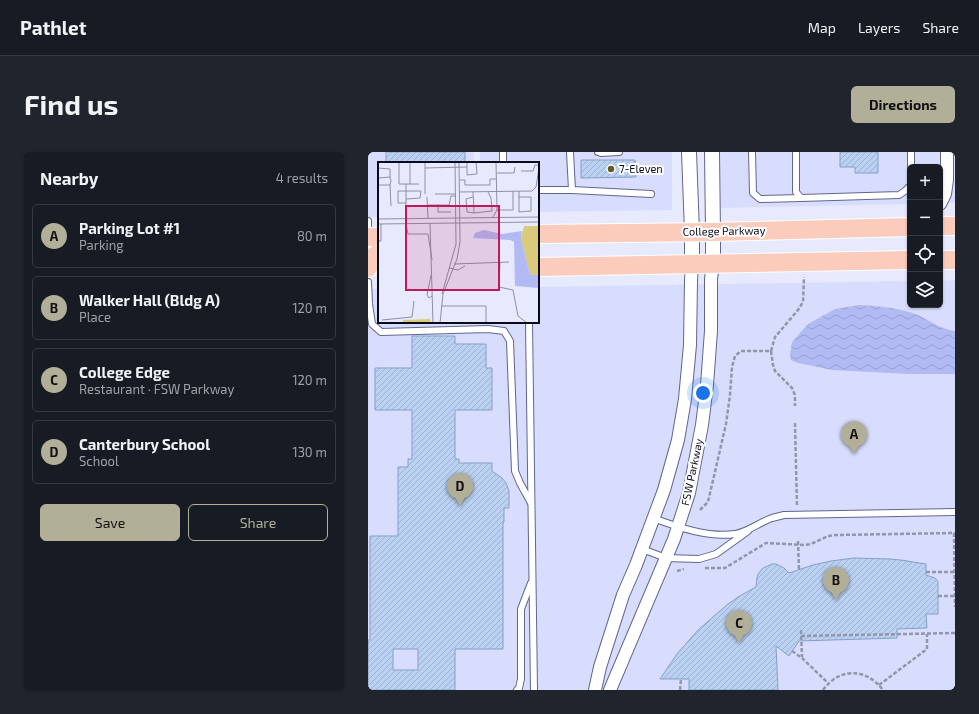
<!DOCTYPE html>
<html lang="en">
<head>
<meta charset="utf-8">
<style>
  :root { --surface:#171b24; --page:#20242c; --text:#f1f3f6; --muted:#9ea1a6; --line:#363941; --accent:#b2af99 }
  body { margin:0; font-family:"Exo 2",sans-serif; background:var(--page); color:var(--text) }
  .controls { position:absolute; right:12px; top:12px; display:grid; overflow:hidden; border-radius:6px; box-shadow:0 1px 3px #0004 }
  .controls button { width:36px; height:36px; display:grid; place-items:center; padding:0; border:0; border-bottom:1px solid var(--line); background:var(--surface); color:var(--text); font:20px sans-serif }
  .you { position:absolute; left:335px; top:241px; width:14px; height:14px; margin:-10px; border:3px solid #fff; border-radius:50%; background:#1a73e8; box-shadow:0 0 0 6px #1a73e833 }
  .badge { display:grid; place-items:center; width:26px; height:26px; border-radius:50%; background:var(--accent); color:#111; font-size:13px; font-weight:700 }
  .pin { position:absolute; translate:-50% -33px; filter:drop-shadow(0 1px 2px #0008) }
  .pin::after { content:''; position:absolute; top:21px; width:14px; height:12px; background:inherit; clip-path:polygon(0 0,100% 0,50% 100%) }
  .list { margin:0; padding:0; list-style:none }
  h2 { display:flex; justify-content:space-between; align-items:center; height:52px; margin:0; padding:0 16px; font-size:17px }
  h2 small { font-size:13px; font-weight:400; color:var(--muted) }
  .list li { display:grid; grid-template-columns:26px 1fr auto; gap:12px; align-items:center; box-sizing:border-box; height:64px; margin:0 8px 8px; padding:0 8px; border:1px solid var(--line); border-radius:6px }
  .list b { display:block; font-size:15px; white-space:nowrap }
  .list p { margin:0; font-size:13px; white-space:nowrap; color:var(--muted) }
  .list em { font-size:13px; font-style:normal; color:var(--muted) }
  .actions { display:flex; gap:8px; padding:12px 16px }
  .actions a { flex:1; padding:9px 0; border:1px solid var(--accent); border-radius:6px; text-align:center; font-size:14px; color:var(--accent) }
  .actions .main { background:var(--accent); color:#111 }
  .icon { flex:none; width:22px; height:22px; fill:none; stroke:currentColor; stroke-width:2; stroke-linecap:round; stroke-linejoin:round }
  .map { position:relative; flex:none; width:587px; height:538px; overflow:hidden; border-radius:6px }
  header { display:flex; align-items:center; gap:24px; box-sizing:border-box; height:56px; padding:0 20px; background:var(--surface); border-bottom:1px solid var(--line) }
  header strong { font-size:19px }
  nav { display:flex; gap:22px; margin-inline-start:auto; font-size:14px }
  .intro { display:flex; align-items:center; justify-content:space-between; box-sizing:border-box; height:96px; padding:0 24px }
  h1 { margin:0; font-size:28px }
  .button { padding:10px 18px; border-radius:6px; background:var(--accent); color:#111; font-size:14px; font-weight:700 }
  main { display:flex; gap:24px; padding:0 24px }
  aside { flex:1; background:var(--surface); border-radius:6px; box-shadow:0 1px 3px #0004 }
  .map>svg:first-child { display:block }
  .built { fill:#d8ddfe }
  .water { fill:url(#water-waves) }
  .building { fill:url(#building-hatch); stroke:#849fc7; fill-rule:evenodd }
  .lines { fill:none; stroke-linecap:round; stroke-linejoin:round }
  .service-casing { stroke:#616690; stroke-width:8 }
  .minor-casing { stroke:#616690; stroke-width:14 }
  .tertiary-casing { stroke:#616690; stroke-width:16 }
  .primary-casing { stroke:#fff; stroke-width:20 }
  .path { stroke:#9396a7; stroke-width:2.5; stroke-dasharray:4 2; stroke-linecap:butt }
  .service { stroke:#fff; stroke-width:6 }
  .minor { stroke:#fff; stroke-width:12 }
  .tertiary { stroke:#fff; stroke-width:14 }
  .primary { stroke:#fbcbbc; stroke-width:18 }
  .poi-dot { fill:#655b27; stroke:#fff; stroke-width:1.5 }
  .labels { text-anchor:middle; stroke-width:4; stroke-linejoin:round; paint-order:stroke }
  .poi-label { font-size:11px; fill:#090a1a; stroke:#fff; text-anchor:start }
  .street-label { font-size:11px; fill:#090a1a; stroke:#fff }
  .inset-road { fill:none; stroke:#8e90a2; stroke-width:1 }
  .view { fill:#c2185b; fill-opacity:0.15; stroke:#c2185b; stroke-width:2 }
  .inset-edge { fill:none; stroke:#090a1a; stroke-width:2 }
</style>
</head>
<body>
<header>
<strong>Pathlet</strong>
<nav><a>Map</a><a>Layers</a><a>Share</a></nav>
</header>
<div class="intro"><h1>Find us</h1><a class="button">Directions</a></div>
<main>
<aside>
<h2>Nearby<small>4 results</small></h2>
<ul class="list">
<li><span class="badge">A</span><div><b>Parking Lot #1</b><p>Parking</p></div><em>80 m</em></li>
<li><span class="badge">B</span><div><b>Walker Hall (Bldg A)</b><p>Place</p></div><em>120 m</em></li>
<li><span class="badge">C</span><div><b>College Edge</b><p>Restaurant · FSW Parkway</p></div><em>120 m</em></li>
<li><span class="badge">D</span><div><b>Canterbury School</b><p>School</p></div><em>130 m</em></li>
</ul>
<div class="actions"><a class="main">Save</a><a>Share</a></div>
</aside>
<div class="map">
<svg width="587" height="538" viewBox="0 0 587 538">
  <defs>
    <pattern id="water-waves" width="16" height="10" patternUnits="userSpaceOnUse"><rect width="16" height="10" fill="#b2baf3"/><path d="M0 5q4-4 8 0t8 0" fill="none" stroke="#989fd0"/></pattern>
    <pattern id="building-hatch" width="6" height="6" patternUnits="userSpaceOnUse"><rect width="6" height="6" fill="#bad1f3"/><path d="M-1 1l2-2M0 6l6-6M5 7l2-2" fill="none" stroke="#9fb2d0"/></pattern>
  </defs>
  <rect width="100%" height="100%" fill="#e7eafd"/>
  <g class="built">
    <polygon points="0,0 106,0 106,11 11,11 11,65 0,65"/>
    <polygon points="112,0 304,0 304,58 170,60 170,11 112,11"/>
    <polygon points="351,0 587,0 587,51 572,51 572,15 542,15 542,52 352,56"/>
    <polygon points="587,128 587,538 0,538 0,137 11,137 11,170 170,170 170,135 542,129 542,153 572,153 572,129"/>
  </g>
  <path class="water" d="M491,153c20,1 41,3 59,10 12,6 23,14 37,16v43h-47l-76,-4 -34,-7 -7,-3 -1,-6 2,-12 16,-18 27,-15z"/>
  <g class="building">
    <rect x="18" y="0" width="79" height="11"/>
    <polygon points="472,0 510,0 510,21 487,21 487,15 472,15"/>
    <polygon points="213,8 267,8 268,25 213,26"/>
    <path d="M44,184h43v8h31v24h6v42h-37v49h4v4h33v8l10,7 4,5 3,8v17h-5v14h-1v127h-48v41h-87v-50h2v-104h28v-69h10v-8h4v-49h-37v-42h37zM25,497h25v21h-25z"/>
    <polygon points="486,406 521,407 533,408 558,412 558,423 567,426 570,429 570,462 558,462 559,476 529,477 529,486 431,489 421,504 408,494 410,538 321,538 321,527 292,527 309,502 330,478 360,452 370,445 388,435 389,426 390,422 395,416 404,412 408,412 416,416 421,421 445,413 463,409"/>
  </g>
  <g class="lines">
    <defs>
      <g id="service">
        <polyline points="135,0 135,11"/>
        <polyline points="202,0 204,38 283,42"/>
        <polyline points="230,0 233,1 251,0"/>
        <polyline points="384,0 385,41 392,47 433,46"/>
        <polyline points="428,0 428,40 433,46 531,43 537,39 542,34"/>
        <polyline points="543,0 543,15"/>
        <polyline points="170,38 204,38"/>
        <polyline points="0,69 0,83"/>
        <polyline points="0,130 1,152 4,172 13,180 120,177 136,179 142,189 147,319 152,331 163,351"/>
        <polyline points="161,170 166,538"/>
        <path d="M285,366c24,9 56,20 82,16 13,-2 25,-12 37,-16 4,-1 8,-2 12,-3l171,-3"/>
        <polyline points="274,397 298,406 331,407 348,402 380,379"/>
        <polyline points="149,538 151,536 153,527 153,457 163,431"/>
      </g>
      <g id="minor">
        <polyline points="572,52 577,42 579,28 579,0"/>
        <polyline points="227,538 232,515 255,443 268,413 296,338 310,288 317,247 322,193 323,129 324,112"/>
        <polyline points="242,538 306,387 321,341 334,273 339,233 343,179 343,127 345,112"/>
      </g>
      <g id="tertiary">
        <polyline points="321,0 324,80 324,112"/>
        <polyline points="344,0 345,80 345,112"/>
      </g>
      <g id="primary">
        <polyline points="572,74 587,74"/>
        <polyline points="170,82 345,80 542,75"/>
        <polyline points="0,85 11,85"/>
        <polyline points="572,108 587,108"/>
        <polyline points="170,115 542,108"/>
        <polyline points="0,116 6,104 11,101"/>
      </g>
    </defs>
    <use href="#service" class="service-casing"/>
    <use href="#minor" class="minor-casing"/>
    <use href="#tertiary" class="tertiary-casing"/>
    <use href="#primary" class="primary-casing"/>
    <g class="path">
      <polyline points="403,199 405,213 407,219 424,236 427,243 427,254"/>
      <polyline points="427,271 429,355"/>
      <polyline points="332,358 340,350 358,272 362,243 364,215 367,204 373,199 403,199 407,185 430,158 435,150 436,125"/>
      <polyline points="430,389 431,418"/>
      <polyline points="337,416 357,416 398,391 436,393 443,392 460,384 469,383 586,381 587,455"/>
      <polyline points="309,419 316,417"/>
      <polyline points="558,420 586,420"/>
      <polyline points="570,444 587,444"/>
      <polyline points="433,478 434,505"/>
      <polyline points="433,484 587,481"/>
      <polyline points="424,499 434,506 460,531"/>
      <polyline points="511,533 559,497 559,482"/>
      <polyline points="312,538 313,527"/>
      <path d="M455,538c17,-23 43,-22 60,0"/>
    </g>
    <use href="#service" class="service"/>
    <use href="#minor" class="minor"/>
    <use href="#tertiary" class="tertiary"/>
    <use href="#primary" class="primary"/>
  </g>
  <circle class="poi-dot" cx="243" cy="17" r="4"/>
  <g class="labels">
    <g class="poi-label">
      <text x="251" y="21">7-Eleven</text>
    </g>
    <g class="street-label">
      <text transform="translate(356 79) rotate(-1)" y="4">College Parkway</text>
      <text transform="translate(324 320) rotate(-78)" y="4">FSW Parkway</text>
    </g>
  </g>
  <g transform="translate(10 10)">
    <rect width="161" height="161" fill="#e7eafd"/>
    <path d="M52,157l1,4h-28v-3z" fill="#d9ca7c"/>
    <path d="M146,64h15v49h-8l-3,-8 -7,-29z" fill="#d9ca7c"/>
    <path d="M106,68l18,4 20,-3 -1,7 7,29 3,8h8v13l-24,-2 -1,-44 -4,-2 -37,-2 2,-5z" fill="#b2baf3"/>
    <path class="inset-road" d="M21,0v22h7v35M32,0v22M47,0v6l42,-1M89,0v13l10,-1 -1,-12h-4M0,6l12,1v8M47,6v26M143,9h12l2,-6h4M119,11h17l1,-6M0,16l12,-1 1,4 -1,4h-12M82,18h5v5h25v-6h7M28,22h13M12,23l1,21M141,29v21l12,-1v-14h-12M81,30l73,-1 4,-4 3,-19M95,30l1,21 18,-2 -1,-13 -3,-6M57,32h21M49,35l1,22M95,35l-7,2 1,13 7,1M28,37l14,-1 1,-7h-23v12h8M60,42v8h13M49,43h22l2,-9h5M119,48h16v-19M115,55l4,-7 -1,-48M0,57l161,-2M0,62l161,-2M28,62l2,10h20l4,26M52,62l3,99M0,79h3v-17M122,100l-1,25 14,3 5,26 9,7M76,102l55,-2M71,106l9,2 7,-4M53,113l-4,20 2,3 3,-2M64,132l14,-50 -1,-82M63,144h45v17M4,158l30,-3 2,-16M62,161l3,-29 14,-35 3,-17 -1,-80"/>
    <path class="view" d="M28,44h93v84h-93z"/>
    <rect width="161" height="161" class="inset-edge"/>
  </g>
</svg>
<div class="controls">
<button>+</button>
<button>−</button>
<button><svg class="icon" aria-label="locate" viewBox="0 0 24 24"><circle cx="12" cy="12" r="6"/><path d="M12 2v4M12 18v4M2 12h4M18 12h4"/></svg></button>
<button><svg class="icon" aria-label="layers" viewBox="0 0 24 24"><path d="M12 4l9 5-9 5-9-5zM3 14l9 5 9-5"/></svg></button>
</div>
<div class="you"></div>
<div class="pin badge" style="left:486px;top:302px">A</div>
<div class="pin badge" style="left:468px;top:448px">B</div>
<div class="pin badge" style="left:371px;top:491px">C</div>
<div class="pin badge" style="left:92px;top:354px">D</div>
</div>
</main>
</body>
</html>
